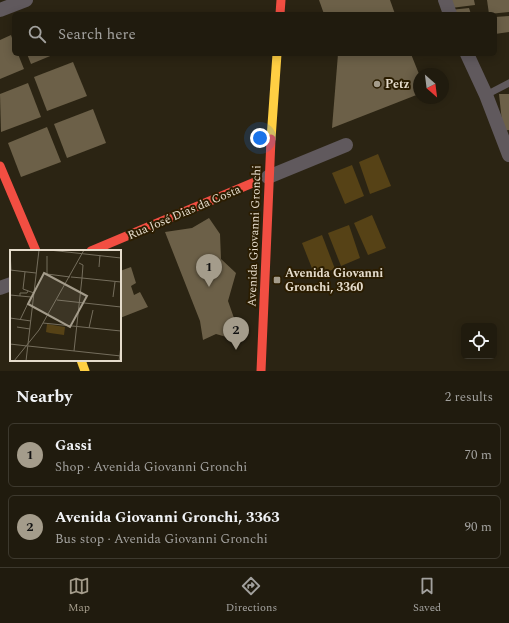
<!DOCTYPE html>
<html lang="en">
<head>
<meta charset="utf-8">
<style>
  :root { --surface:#201b0e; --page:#2d281c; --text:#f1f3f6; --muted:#a2a19e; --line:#3d392e; --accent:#a49c8b }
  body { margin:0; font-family:Spectral,serif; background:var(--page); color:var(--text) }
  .controls { position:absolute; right:12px; bottom:12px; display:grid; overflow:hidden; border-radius:6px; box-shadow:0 2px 10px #0003 }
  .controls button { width:36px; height:36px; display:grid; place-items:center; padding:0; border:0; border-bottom:1px solid var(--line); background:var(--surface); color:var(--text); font:20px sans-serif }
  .compass { position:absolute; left:413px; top:68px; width:36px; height:36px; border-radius:50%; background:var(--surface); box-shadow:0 2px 10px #0003; rotate:152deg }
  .you { position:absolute; left:260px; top:138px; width:14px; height:14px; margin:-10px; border:3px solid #fff; border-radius:50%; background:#1a73e8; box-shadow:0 0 0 6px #1a73e833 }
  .badge { display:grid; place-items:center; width:26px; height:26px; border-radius:50%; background:var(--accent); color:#111; font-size:13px; font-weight:700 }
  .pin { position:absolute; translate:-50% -33px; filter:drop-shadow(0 1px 2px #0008) }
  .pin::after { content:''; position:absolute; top:21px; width:14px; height:12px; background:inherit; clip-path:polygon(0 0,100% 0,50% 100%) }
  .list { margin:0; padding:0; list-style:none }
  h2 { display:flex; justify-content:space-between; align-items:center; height:52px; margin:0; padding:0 16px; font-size:17px }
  h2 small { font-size:13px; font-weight:400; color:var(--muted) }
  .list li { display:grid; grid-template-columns:26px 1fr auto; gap:12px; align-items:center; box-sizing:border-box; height:64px; margin:0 8px 8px; padding:0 8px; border:1px solid var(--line); border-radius:6px }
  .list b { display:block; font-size:15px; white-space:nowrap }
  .list p { margin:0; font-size:13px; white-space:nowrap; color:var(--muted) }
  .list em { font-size:13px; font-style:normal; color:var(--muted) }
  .icon { flex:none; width:22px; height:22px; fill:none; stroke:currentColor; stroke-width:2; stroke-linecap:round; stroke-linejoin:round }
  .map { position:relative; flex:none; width:509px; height:371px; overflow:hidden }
  .search { position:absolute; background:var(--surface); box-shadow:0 2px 10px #0003; left:12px; right:12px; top:12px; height:44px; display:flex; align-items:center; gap:10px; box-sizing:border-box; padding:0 14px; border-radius:6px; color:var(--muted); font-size:15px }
  .sheet { height:196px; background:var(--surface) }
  nav { display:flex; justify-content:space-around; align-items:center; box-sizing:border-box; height:56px; border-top:1px solid var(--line); background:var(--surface); font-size:11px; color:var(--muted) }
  nav a { display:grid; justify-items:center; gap:2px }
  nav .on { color:var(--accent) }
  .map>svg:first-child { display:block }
  .green { fill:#564216 }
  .building { fill:#6c6048 }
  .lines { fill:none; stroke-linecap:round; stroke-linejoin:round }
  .lane { stroke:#60595d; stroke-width:7 }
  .street { stroke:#60595d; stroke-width:14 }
  .slow { stroke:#ffcf43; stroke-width:9 }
  .jam { stroke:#f24e42; stroke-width:9 }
  .poi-dot { fill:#a49c8b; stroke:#2b1d01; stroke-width:1.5 }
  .labels { text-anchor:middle; stroke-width:4; stroke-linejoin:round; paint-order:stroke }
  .poi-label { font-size:12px; font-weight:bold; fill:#e5dccc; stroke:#2b1d01; text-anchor:start }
  .street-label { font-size:12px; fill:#e5dccc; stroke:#2b1d01 }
  .inset-road { fill:none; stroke:#756e5d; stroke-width:1 }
  .view { fill:#a49c8b; fill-opacity:0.15; stroke:#a49c8b; stroke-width:2 }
  .inset-edge { fill:none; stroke:#e5dccc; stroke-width:2 }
</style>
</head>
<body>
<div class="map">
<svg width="509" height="371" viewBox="0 0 509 371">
  <rect width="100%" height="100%" fill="#2b2413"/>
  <g class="green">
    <polygon points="378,154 391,186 370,194 359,162"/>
    <polygon points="352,165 364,196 345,204 332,173"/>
    <polygon points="372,215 386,248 368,255 354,223"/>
    <polygon points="349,225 360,258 341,266 328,233"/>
    <polygon points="322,235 335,269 315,276 302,243"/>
  </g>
  <g class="building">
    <polygon points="319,0 390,0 395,14 324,14"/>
    <polygon points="447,0 474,0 475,5 451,8"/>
    <polygon points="487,0 509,0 509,12 489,14"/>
    <polygon points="469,8 471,14 452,14 450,10"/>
    <polygon points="509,16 509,32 495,34 495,17"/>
    <polygon points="11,35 14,44 14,54 18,54 24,69 0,79 0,40"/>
    <polygon points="27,54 55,54 31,64"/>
    <polygon points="338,54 411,54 419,74 419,94 332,128"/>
    <polygon points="73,62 87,96 47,111 34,77"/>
    <polygon points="28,83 41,117 1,132 0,94"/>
    <polygon points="499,94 509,94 509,130 503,131"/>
    <polygon points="93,109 106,143 67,158 54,124"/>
    <polygon points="47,127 61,162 21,177 8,143"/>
    <polygon points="209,218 220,234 221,259 236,273 228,301 234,318 230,338 216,334 203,340 200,321 165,232 192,228"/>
    <polygon points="131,267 136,283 131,286 134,295 140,292 148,307 120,318 120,271"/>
  </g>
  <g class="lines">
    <polyline class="lane" points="486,95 509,83"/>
    <g class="street">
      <polyline points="445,0 450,14"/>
      <polyline points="0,10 26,0"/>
      <polyline points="467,54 486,95 509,155"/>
      <polyline points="268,177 346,145"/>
      <polyline points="0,288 11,284"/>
    </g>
    <g class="slow">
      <polyline points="271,139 277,54"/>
      <polyline points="81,360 85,371"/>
    </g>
    <g class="jam">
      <polyline points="280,14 281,0"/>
      <polyline points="0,166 36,251"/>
      <polyline points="91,251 255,182"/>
      <polyline points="261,371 271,139"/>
    </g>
  </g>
  <g class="poi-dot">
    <circle cx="377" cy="84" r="4"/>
    <rect x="273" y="276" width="8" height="8" rx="2"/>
  </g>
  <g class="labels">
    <g class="poi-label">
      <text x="385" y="88">Petz</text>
      <text x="285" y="277">Avenida Giovanni<tspan x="285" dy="14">Gronchi, 3360</tspan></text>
    </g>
    <g class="street-label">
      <text transform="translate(184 212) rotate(-23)" y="4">Rua José Dias da Costa</text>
      <text transform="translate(254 236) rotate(-88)" y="4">Avenida Giovanni Gronchi</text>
    </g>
  </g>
  <g transform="translate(10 250)">
    <rect width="111" height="111" fill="#2b2413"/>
    <path d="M37,74l18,3 -1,8 -14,-2 1,-6 -1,6 -4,-1z" fill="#564216"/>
    <path class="inset-road" d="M0,0l1,20M39,0l72,8M37,6v18l23,3M69,13l4,2 -1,13 39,4M89,17l1,-12M0,20l26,3M15,22l-2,17 11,4M61,27l11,1 -8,73M0,45l21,2M10,46v-3h7l1,-2M103,47l2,-15M47,50l64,7M0,68l21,3M10,70l11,-23M33,73l78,8M7,77l13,2M79,78l4,-18M0,94l17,2M18,96l93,10M4,111l25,-31 45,-80M16,111l13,-111M109,111l2,-15"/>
    <path class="view" d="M34,23l43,23 -17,31 -42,-23z"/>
    <rect width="111" height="111" class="inset-edge"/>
  </g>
</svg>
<div class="controls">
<button><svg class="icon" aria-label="locate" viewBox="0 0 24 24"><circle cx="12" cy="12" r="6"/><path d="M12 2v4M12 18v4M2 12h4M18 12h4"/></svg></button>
</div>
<svg class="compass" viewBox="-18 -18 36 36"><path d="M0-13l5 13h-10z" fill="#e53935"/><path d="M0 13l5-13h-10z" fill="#a2a19e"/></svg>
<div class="you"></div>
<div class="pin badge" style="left:209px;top:287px">1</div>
<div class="pin badge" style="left:236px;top:350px">2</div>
<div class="search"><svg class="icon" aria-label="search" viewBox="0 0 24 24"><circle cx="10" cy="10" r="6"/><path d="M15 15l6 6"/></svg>Search here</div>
</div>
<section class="sheet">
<h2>Nearby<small>2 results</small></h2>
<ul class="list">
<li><span class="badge">1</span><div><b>Gassi</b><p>Shop · Avenida Giovanni Gronchi</p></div><em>70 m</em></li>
<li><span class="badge">2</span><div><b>Avenida Giovanni Gronchi, 3363</b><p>Bus stop · Avenida Giovanni Gronchi</p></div><em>90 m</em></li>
</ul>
</section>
<nav>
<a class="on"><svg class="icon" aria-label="map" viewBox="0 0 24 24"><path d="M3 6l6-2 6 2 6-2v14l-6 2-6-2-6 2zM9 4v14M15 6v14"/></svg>Map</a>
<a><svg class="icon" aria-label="directions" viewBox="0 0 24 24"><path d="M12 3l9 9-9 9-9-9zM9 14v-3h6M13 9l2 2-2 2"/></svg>Directions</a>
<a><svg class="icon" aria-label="saved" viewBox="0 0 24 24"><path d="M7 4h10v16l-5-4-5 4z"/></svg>Saved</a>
</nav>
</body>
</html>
